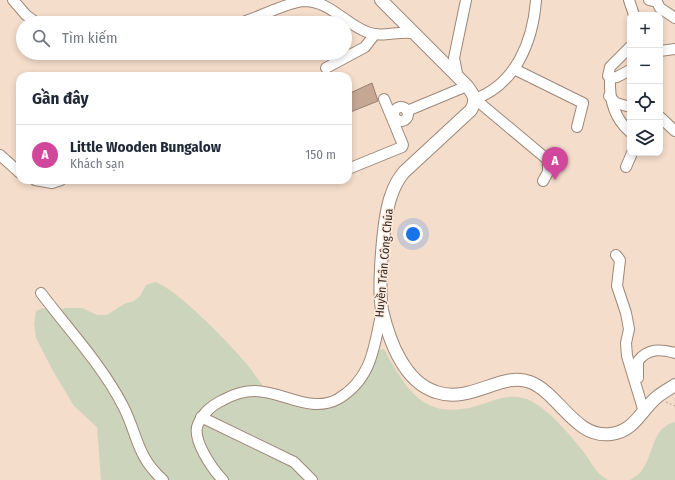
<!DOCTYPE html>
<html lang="vi">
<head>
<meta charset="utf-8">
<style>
  :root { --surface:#fff; --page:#f6f6f7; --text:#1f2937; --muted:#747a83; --line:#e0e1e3; --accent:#1e5f73 }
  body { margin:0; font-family:"Fira Sans Condensed",sans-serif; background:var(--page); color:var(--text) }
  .controls { position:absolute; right:12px; top:12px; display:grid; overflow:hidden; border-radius:8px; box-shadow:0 2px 6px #0003 }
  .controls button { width:36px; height:36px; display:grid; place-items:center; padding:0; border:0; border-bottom:1px solid var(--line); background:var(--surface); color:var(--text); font:20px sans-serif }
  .you { position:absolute; left:413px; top:234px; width:14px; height:14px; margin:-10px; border:3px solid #fff; border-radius:50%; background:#1a73e8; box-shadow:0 0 0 6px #1a73e833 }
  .badge { display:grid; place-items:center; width:26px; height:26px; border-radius:50%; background:var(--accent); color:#fff; font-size:13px; font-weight:700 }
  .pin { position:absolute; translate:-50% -33px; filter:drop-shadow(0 1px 2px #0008) }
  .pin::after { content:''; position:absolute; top:21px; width:14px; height:12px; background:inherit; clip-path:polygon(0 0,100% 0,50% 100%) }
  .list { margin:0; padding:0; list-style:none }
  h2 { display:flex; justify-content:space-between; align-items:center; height:52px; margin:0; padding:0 16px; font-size:17px }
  h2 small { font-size:13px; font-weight:400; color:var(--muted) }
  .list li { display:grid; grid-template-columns:26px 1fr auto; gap:12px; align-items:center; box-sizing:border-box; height:60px; padding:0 16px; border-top:1px solid var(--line) }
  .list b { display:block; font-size:15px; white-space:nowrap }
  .list p { margin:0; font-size:13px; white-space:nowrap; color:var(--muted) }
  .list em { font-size:13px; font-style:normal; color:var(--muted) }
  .icon { flex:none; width:22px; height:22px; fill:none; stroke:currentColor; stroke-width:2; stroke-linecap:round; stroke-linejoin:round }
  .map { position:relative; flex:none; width:675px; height:480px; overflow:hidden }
  .search { position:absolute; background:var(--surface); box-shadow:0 2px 6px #0003; left:16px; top:16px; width:336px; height:44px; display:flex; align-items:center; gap:10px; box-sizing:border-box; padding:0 14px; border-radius:22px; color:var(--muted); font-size:15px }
  .panel { position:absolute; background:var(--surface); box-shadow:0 2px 6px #0003; left:16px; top:72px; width:336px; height:112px; border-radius:12px }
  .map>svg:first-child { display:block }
  .green { fill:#ccd5bc }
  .building { fill:#c5a794; stroke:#978071 }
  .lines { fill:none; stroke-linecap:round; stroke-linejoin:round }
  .minor-casing { stroke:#9d8777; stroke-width:12 }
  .major-casing { stroke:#9d8777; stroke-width:14 }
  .path { stroke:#b6a394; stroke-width:1; stroke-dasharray:2 2; stroke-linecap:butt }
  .minor { stroke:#fff; stroke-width:10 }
  .major { stroke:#fff; stroke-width:12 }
  .labels { text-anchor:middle; stroke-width:3; stroke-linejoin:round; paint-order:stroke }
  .street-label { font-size:12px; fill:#312821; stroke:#ffebdd }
</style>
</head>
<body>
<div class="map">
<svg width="675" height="480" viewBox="0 0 675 480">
  <rect width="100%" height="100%" fill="#f5ddcb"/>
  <g class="green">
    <path d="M155,282c21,6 75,62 91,81 9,11 17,26 29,34 19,13 49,19 69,5 18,-14 28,-30 35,-52l5,-1c26,48 44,74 102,54 16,-6 31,-10 47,-1 19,11 36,32 50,49 9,12 12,22 25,29h-507l-4,-53 -23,-21 -21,-35 -17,-33 -2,-14 2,-13 7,-3 12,3 10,-3h17l15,7h10l17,-11 10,-3 6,-5 6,-11z"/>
    <path d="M675,422v58h-45c3,-2 7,-5 10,-7 14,-16 11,-46 35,-51z"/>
  </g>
  <polygon class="building" points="372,83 378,101 348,113 348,94"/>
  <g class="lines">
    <defs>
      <g id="minor">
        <polyline points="13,0 26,15 37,23"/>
        <path d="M536,0c-3,41 -20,84 -61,99l73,61v12l-5,9"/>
        <polyline points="629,0 634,15"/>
        <polyline points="649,0 657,2 660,8 675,18"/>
        <path d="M240,23c18,-5 47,-21 64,-22 26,0 41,23 63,31 15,6 29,-1 45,1"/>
        <polyline points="630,47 610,67 608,76 610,78 617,77 630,70"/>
        <polyline points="660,51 675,49"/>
        <polyline points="326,68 365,47 375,34"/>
        <polyline points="514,69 583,103 577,127"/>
        <polyline points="458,78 454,58 466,0"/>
        <path d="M610,78c-1,21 4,40 20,54"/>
        <polyline points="609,96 616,103 630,107"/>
        <circle cx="401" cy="114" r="7"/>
        <polyline points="407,111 467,86"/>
        <polyline points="660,117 675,131"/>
        <polyline points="0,155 20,173"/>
        <polyline points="626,167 632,153"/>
        <polyline points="348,169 402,147 403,145 384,99"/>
        <polyline points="35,180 52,183 61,180"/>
        <polyline points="616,255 620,260 617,286 626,313 629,329 626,343 627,356 644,412"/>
        <path d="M41,293c27,36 61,72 82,113 15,29 13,50 40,74"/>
        <path d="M638,378v-17c10,-13 22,-12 37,-8"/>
        <polyline points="201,417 294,462 312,480"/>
        <path d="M223,480c-10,-10 -32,-41 -25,-56 6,-12 13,-18 25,-24 9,-5 21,-9 32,-9 27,0 56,23 83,8 35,-21 36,-53 44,-89"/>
      </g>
      <path id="major" d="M381,0l86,86c7,9 10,14 4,24l-67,62c-6,7 -10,15 -13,24 -8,22 -13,91 -9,114 7,30 22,72 54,82 35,12 66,-21 94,-10 29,11 45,57 81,52 24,-3 30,-24 46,-37 6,-5 12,-8 18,-12"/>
    </defs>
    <use href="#minor" class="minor-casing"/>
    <use href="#major" class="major-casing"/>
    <polyline class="path" points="666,402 675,406"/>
    <use href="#minor" class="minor"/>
    <use href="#major" class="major"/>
  </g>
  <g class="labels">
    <g class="street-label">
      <text transform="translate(384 263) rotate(-85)" y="4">Huyền Trân Công Chúa</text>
    </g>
  </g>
</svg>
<div class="controls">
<button>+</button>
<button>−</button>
<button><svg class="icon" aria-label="locate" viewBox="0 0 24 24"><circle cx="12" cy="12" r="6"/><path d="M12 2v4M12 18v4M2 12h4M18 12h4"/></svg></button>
<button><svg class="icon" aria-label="layers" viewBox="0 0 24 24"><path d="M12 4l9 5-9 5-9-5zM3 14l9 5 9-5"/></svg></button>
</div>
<div class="you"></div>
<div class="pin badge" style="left:555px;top:180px;background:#d1479c">A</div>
<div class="search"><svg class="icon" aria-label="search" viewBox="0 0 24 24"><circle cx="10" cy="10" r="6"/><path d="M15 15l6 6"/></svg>Tìm kiếm</div>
<section class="panel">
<h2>Gần đây<small></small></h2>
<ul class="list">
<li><span class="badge" style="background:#d1479c">A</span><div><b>Little Wooden Bungalow</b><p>Khách sạn</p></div><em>150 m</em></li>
</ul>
</section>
</div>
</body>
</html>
